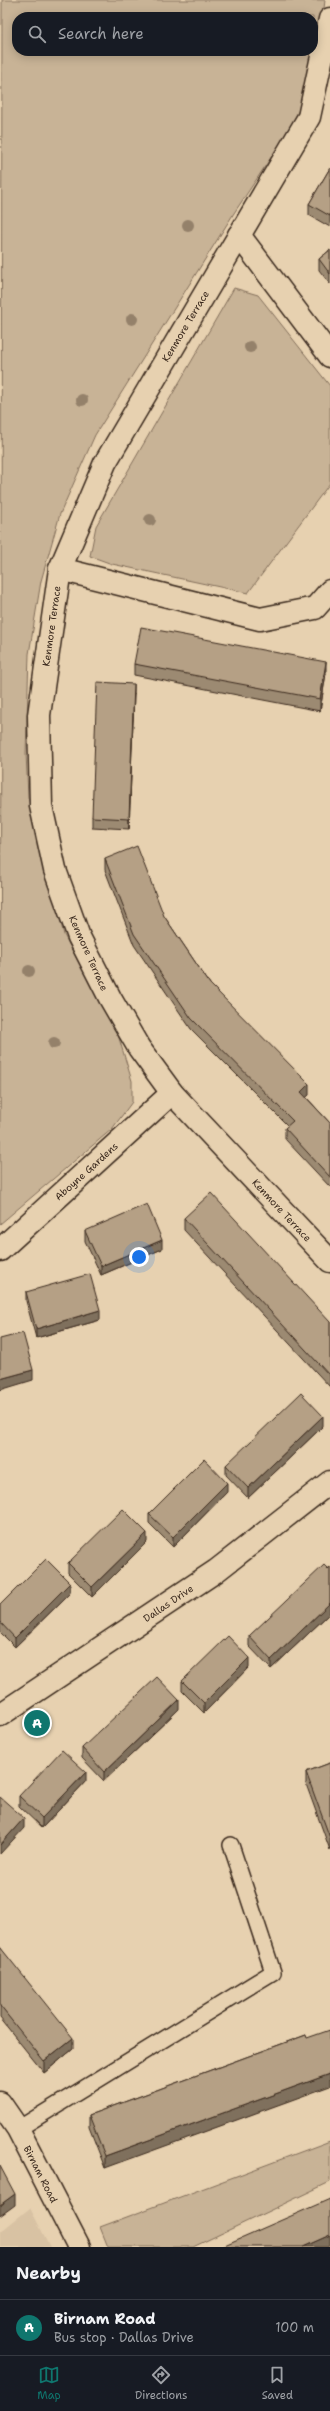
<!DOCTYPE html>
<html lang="en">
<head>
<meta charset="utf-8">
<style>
  :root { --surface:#171b24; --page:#20242c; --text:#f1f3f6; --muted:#9ea1a6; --line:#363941; --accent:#0f766e }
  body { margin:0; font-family:"Shantell Sans",sans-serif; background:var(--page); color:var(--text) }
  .you { position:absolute; left:139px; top:1257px; width:14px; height:14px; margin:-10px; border:3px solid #fff; border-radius:50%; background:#1a73e8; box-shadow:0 0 0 6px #1a73e833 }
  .badge { display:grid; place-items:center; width:26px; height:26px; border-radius:50%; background:var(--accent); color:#fff; font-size:13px; font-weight:700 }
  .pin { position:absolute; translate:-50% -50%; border:2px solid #fff; box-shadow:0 1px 4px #0006 }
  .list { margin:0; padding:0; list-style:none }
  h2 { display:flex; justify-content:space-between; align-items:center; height:52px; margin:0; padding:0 16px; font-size:17px }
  h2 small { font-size:13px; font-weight:400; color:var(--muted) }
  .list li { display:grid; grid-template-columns:26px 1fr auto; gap:12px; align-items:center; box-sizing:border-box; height:56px; padding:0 16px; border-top:1px solid var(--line) }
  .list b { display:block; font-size:15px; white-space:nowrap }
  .list p { margin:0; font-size:13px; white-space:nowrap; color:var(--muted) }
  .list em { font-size:13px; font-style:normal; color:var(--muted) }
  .icon { flex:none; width:22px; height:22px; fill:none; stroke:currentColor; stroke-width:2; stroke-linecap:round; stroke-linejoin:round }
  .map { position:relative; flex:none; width:330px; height:2247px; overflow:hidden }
  .search { position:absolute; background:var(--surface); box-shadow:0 2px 10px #0003; left:12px; right:12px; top:12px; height:44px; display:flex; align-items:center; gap:10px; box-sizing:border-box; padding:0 14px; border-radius:16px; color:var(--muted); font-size:15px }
  .sheet { height:108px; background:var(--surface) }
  nav { display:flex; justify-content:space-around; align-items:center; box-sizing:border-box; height:56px; border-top:1px solid var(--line); background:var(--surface); font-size:11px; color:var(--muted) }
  nav a { display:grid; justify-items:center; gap:2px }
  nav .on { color:var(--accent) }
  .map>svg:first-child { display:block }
  .built { fill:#d8c2a3 }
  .green { fill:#c8b396; stroke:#826e5a; fill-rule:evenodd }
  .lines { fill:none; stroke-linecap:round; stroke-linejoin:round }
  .lane-casing { stroke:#3b2a1e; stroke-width:18 }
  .street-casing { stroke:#3b2a1e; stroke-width:25 }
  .lane { stroke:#e7d1b0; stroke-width:15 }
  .street { stroke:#e7d1b0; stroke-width:22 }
  .tree { fill:#94816a }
  .wall { fill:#9c8a72; stroke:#3b2a1e }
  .shaded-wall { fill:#7f705d; stroke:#3b2a1e }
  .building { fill:#b5a085; stroke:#3b2a1e }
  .labels { text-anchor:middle; stroke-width:3; stroke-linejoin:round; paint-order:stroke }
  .street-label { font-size:10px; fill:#3b2a1e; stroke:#e7d1b0 }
</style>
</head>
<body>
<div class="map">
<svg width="330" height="2247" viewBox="0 0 330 2247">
  <rect width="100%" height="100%" fill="#e7d1b0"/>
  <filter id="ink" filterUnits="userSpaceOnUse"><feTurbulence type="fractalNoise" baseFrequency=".025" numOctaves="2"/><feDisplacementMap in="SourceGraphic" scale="8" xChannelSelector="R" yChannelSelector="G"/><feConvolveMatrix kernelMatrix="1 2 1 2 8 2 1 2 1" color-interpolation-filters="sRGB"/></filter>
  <g filter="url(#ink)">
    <polygon class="built" points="30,2208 50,2247 0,2247 0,2232"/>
    <g class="green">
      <path d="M2,0h323l-5,43 -13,51 -19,38 -54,81 -139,222 -35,79 -19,67 -12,73 -3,99 2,44 36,138 54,100 14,46v21l-20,27 -112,95zM17,17h296v34h-296z"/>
      <polygon points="234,288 258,295 330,386 330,483 248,593 112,564 90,556 96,526"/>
      <polygon points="330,2141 330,2182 193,2247 108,2247 100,2227"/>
    </g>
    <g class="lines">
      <defs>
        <polyline id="lane" points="18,2129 273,1972 231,1845"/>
        <g id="street">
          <polyline points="330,19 309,117 105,463 60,569 39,715 41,806 55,870 79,937 110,998 139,1048 172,1093 330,1261"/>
          <polyline points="239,235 330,356"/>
          <polyline points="60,569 260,619 315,608 330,591"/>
          <polyline points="0,1250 172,1093"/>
          <polyline points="0,1715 216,1571 330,1482"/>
          <polyline points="0,2103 18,2129 79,2247"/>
        </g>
      </defs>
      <use href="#lane" class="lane-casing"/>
      <use href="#street" class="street-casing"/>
      <use href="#lane" class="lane"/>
      <use href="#street" class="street"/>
    </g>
    <g class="tree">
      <circle cx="188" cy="225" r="6"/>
      <circle cx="132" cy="319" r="6"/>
      <circle cx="250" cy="347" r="6"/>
      <circle cx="82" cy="400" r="6"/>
      <circle cx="150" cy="520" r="6"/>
      <circle cx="29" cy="971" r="6"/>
      <circle cx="54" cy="1043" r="6"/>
    </g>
    <g class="wall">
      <polygon points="330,168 330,227 309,215 309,204"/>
      <polygon points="330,250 330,284 319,270 319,259"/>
      <polygon points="134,664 326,673 320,711 134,675"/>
      <polygon points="134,693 129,829 92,827 92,817"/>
      <polygon points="105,859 164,916 210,984 309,1095 306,1097 330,1123 330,1187 285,1139 285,1128 288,1126 191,1029 134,945 105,870"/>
      <polygon points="184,1218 330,1322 330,1387 184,1230"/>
      <polygon points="85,1231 162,1249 101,1275 85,1241"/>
      <polygon points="26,1292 100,1320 36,1338 26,1301"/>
      <polygon points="323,1426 248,1498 226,1475 226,1465"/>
      <polygon points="227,1492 173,1547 149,1523 149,1514"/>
      <polygon points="147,1542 92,1597 68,1573 68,1563"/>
      <polygon points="330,1567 330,1613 271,1669 249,1646 249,1636"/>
      <polygon points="70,1593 15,1647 0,1632 0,1605"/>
      <polygon points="249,1667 204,1713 182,1691 182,1681"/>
      <polygon points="179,1709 104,1781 82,1758 82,1748"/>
      <polygon points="330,1763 330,1850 306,1784 306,1772"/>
      <polygon points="86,1781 42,1828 19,1806 19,1796"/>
      <polygon points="0,1947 73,2049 44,2073 0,2018"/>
      <polygon points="306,2035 105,2168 89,2127 89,2115"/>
    </g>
    <g class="shaded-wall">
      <polygon points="326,662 326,673 320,711 320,699"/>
      <polygon points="134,684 134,693 129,829 129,819"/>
      <polygon points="309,1084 309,1095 301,1102 301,1092"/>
      <polygon points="162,1240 162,1249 101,1275 101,1266"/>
      <polygon points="100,1310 100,1320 36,1338 36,1329"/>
      <polygon points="33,1370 33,1380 0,1390 0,1379"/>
      <polygon points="323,1416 323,1426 248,1498 248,1488"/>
      <polygon points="227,1483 227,1492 173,1547 173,1537"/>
      <polygon points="147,1533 147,1542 92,1597 92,1587"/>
      <polygon points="70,1583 70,1593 15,1647 15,1638"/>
      <polygon points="330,1603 330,1613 271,1669 271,1660"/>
      <polygon points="249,1658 249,1667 204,1713 204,1703"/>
      <polygon points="179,1700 179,1709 104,1781 104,1772"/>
      <polygon points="86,1772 86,1781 42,1828 42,1818"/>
      <polygon points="24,1818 24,1828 0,1854 0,1845"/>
      <polygon points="73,2038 73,2049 44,2073 44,2061"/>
      <polygon points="330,2074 330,2086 105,2168 105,2156"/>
      <polygon points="15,2194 15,2205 0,2216 0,2205"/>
      <polygon points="330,2235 330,2246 328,2247 303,2247"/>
    </g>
    <g class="building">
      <polygon points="330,168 330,216 309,204"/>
      <polygon points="330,250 330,274 319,259"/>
      <polygon points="141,627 326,662 320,699 134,664"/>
      <polygon points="97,682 134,684 129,819 92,817"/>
      <polygon points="137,846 164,916 210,984 309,1084 301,1092 330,1123 330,1177 285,1128 293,1121 191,1018 134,934 105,859"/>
      <polygon points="211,1193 330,1322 330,1376 184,1218"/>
      <polygon points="147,1204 162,1240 101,1266 85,1231"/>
      <polygon points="90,1274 100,1310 36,1329 26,1292"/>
      <polygon points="23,1333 33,1370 0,1379 0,1339"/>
      <polygon points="301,1393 323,1416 248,1488 226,1465"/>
      <polygon points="204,1459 227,1483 173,1537 149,1514"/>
      <polygon points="123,1509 147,1533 92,1587 68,1563"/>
      <polygon points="46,1559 70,1583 15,1638 0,1622 0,1605"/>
      <polygon points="324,1565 328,1569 330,1567 330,1603 271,1660 249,1636"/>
      <polygon points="228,1636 249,1658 204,1703 182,1681"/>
      <polygon points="157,1677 179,1700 104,1772 82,1748"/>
      <polygon points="62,1750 86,1772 42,1818 19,1796"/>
      <polygon points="330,1763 330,1838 306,1772"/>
      <polygon points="0,1797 24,1818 0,1845"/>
      <polygon points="0,1947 73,2038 44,2061 0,2006"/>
      <polygon points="330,2030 330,2074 105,2156 89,2115 306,2035 307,2038"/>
      <polygon points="0,2166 15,2194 0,2205"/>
      <polygon points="330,2199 330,2235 303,2247 220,2247"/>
    </g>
  </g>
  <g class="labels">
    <g class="street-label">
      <text transform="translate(185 326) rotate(-59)" y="4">Kenmore Terrace</text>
      <text transform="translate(51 626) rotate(-82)" y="4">Kenmore Terrace</text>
      <text transform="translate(89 953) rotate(66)" y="4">Kenmore Terrace</text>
      <text transform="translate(86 1171) rotate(-42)" y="4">Aboyne Gardens</text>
      <text transform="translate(282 1210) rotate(47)" y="4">Kenmore Terrace</text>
      <text transform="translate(168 1603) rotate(-34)" y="4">Dallas Drive</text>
      <text transform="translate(41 2174) rotate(63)" y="4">Birnam Road</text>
    </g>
  </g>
</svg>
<div class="you"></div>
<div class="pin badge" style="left:37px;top:1723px">A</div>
<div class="search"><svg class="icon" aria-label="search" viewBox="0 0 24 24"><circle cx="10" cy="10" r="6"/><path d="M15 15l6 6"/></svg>Search here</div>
</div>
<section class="sheet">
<h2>Nearby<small></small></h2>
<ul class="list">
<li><span class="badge">A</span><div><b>Birnam Road</b><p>Bus stop · Dallas Drive</p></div><em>100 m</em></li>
</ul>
</section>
<nav>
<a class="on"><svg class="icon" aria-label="map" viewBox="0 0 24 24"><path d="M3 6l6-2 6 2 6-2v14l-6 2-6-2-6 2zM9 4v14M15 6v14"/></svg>Map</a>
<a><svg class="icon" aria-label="directions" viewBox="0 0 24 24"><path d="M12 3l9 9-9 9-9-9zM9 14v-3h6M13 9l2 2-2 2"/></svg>Directions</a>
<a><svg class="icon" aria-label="saved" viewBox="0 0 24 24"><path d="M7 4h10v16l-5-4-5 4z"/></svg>Saved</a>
</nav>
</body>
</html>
